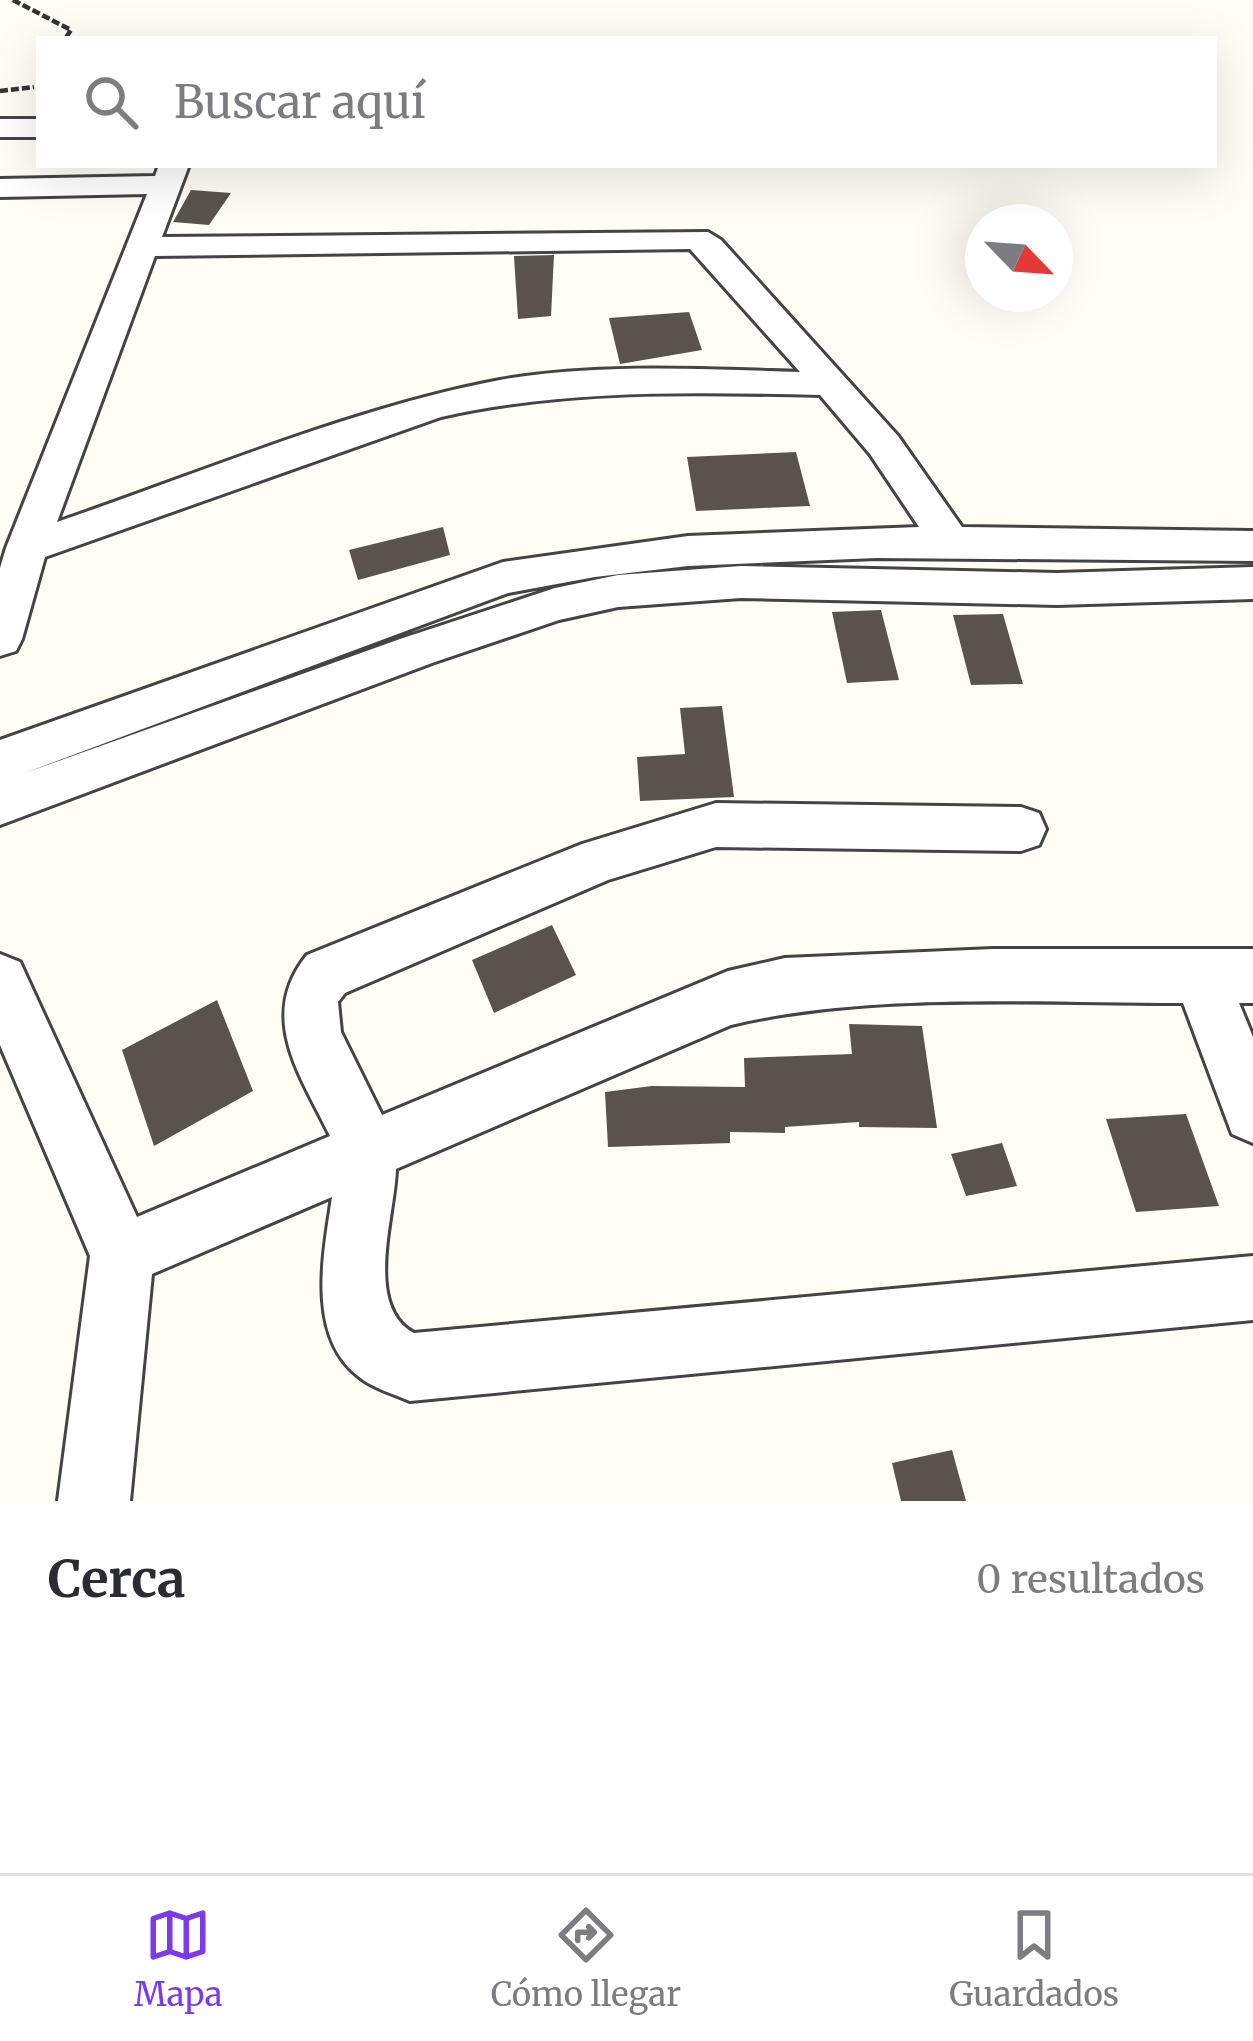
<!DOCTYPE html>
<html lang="es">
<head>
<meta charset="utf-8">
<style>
  :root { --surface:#fff; --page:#f2f2f3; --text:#2b2b33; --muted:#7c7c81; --line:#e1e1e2; --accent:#7c3aed }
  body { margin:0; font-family:Merriweather,serif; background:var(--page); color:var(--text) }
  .compass { position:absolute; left:965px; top:204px; width:108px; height:108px; border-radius:50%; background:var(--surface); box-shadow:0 12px 48px #0002; rotate:115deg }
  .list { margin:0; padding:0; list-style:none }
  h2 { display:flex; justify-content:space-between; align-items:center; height:156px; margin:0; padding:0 48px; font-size:51px }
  h2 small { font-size:39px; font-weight:400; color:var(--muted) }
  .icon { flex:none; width:66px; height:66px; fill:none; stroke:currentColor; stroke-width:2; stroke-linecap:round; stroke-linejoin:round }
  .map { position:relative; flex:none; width:1253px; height:1501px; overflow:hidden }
  .search { position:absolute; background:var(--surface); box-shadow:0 12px 48px #0002; left:36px; right:36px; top:36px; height:132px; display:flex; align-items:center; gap:30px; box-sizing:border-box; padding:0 42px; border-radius:0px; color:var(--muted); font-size:45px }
  .sheet { height:372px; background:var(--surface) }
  nav { display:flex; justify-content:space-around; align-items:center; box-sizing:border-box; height:168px; border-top:3px solid var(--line); background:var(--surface); font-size:33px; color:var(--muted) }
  nav a { display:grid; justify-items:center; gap:6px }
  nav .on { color:var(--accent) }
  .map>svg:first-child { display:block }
  .building { fill:#5a524d }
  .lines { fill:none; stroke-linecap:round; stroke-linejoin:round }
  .minor-casing { stroke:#444; stroke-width:6 }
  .path { stroke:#333; stroke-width:4.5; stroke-dasharray:8 3; stroke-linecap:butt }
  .minor { fill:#fff; fill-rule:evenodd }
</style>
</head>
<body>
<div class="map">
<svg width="1253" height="1501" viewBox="0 0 1253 1501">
  <rect width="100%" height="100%" fill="#fffdf5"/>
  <g class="building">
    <polygon points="191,190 231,193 209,225 173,222"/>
    <polygon points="554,255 551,316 518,319 514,256"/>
    <polygon points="689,312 702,350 620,364 609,318"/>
    <polygon points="796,452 810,506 696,511 687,457"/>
    <polygon points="443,527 450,555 358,580 349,550"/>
    <polygon points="881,610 899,680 847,683 832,612"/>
    <polygon points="1003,614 1023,684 971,685 953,615"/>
    <polygon points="722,706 734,797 640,801 637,757 685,754 680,708"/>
    <polygon points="552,925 576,975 494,1013 472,960"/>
    <polygon points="217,1000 253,1091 154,1146 122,1050"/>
    <polygon points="849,1024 922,1026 937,1128 859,1127 859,1122 785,1127 785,1133 730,1132 730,1143 608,1147 605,1092 652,1086 745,1087 744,1058 852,1054"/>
    <polygon points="1186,1114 1219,1206 1136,1212 1106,1119"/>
    <polygon points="1002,1143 1017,1186 966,1196 951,1154"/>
    <polygon points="952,1450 966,1501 901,1501 892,1463"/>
  </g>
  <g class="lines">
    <defs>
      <g id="minor">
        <rect x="0" y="119" width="39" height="18"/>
        <path d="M159,165h30l-27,72 546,-5 13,8 177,196 64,91 291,4v30l-377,-3 -188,8 -93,11 -87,16 -486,181 378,-135 155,-51 63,-13 123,-9 316,7 196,-6v32l-196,6 -316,-7 -123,9 -59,13 -127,43 -432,162v-44l8,-2 -8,2v-41l503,-178 185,-26 231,-9 -49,-73 -50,-59c-127,-3 -255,-6 -379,22l-396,140 -23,82 -6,12 -16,5v-88l6,-20 141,-354 -147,3v-18l155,-3zM690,249l110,123c-95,-3 -207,-9 -300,8 -145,27 -302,94 -443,142l98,-266z"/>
        <path d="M716,803l305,4 18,6 7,16 -7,16 -18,6 -305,-4 -108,33 -263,113 -7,9 3,30 41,83 346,-144 57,-13 208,-9h260v54h-14l14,34v106l-21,-9 -49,-131c-141,0 -315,-11 -452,22l-335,144c-1,46 -33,137 18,164l839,-77v64l-843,81c-16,-7 -38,-13 -52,-25 -52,-41 -34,-124 -26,-179l-180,77 -22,227h-72l32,-245 -90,-211v-91l20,8 117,255 193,-81c-29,-60 -73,-119 -23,-181l275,-111z"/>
      </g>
    </defs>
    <use href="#minor" class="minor-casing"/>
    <g class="path">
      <polyline points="13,0 71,30 65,39"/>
      <polyline points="0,91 34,87"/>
    </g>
    <use href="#minor" class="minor"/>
  </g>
</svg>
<svg class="compass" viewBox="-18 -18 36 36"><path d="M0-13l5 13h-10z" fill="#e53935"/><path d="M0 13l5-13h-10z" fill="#7c7c81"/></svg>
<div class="search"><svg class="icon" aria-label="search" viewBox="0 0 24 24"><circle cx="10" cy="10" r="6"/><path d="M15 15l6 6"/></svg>Buscar aquí</div>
</div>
<section class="sheet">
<h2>Cerca<small>0 resultados</small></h2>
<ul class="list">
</ul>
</section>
<nav>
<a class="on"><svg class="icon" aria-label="map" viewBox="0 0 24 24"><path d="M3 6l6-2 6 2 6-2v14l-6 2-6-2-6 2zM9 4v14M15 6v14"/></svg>Mapa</a>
<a><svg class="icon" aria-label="directions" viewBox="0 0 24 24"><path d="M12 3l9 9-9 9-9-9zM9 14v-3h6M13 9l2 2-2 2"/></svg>Cómo llegar</a>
<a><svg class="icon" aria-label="saved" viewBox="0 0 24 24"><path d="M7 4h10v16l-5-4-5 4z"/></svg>Guardados</a>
</nav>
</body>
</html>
